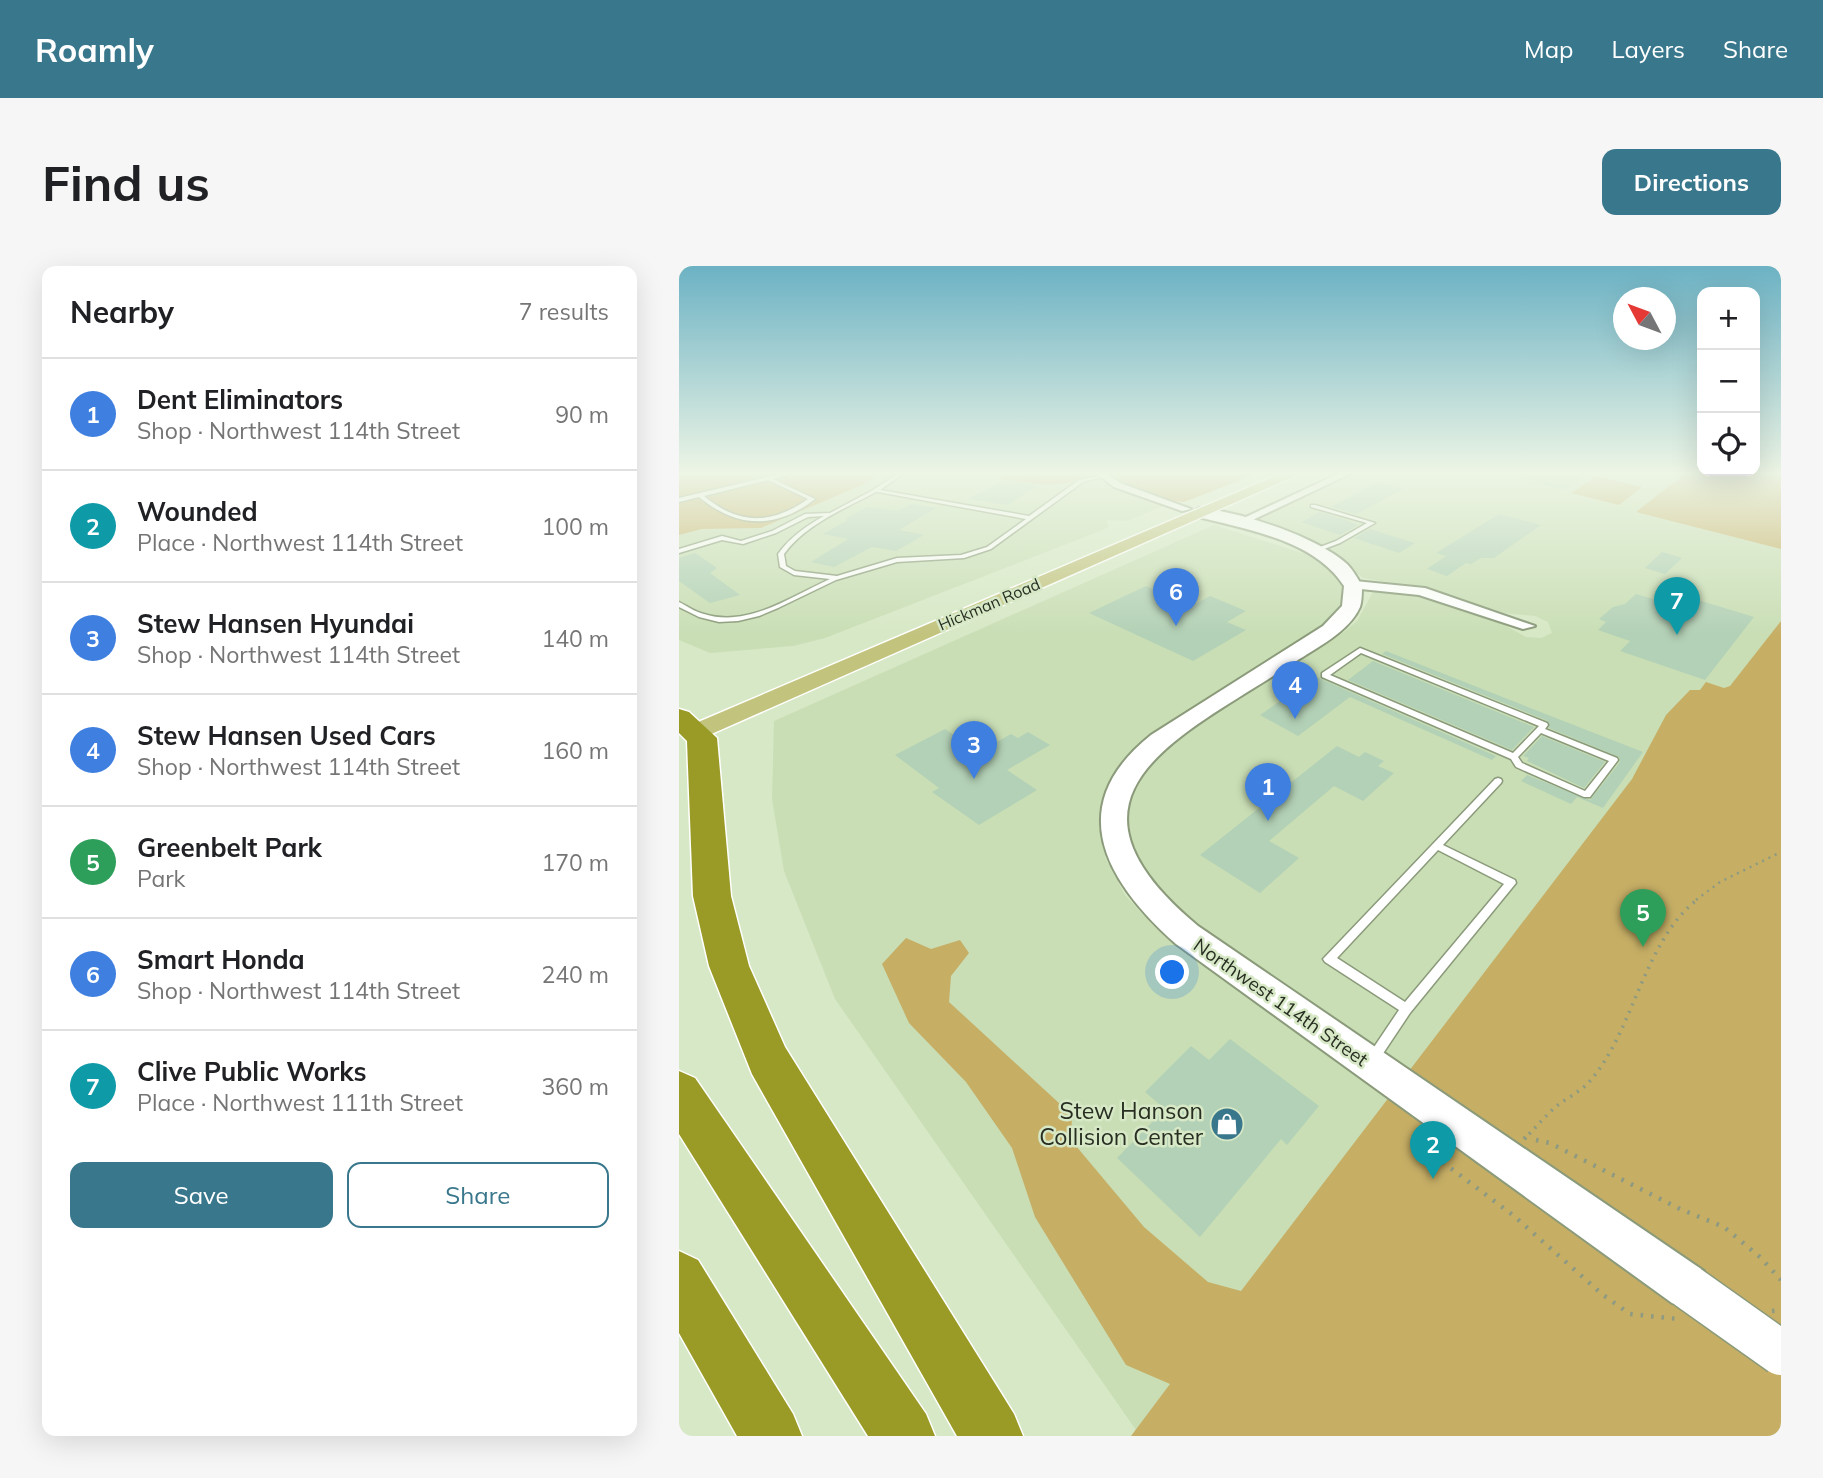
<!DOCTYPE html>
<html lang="en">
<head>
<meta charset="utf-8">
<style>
  :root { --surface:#fff; --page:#f6f6f6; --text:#202124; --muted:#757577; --line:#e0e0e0; --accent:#39778c }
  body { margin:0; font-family:Mulish,sans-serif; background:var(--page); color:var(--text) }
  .controls { position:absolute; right:21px; top:21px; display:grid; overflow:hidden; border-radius:14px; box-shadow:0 7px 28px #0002 }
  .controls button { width:63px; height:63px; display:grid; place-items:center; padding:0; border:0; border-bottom:2px solid var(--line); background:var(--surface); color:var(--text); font:35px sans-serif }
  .compass { position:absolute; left:934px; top:21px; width:63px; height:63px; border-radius:50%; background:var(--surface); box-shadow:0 7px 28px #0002; rotate:311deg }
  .you { position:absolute; left:494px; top:707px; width:24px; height:24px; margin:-18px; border:5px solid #fff; border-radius:50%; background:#1a73e8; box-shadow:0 0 0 10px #1a73e833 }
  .badge { display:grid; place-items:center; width:46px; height:46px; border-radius:50%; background:var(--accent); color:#fff; font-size:23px; font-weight:700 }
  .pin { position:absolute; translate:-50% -58px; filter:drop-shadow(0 2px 4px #0008) }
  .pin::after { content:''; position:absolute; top:37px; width:24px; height:21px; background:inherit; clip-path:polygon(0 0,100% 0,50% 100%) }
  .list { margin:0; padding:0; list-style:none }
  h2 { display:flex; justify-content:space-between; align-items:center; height:91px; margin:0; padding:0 28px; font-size:30px }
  h2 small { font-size:23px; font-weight:400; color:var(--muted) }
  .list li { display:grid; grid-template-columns:46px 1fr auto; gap:21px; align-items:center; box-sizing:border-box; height:112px; padding:0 28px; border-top:2px solid var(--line) }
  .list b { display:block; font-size:26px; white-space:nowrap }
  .list p { margin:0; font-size:23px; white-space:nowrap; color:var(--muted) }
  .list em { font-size:23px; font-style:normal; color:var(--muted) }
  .actions { display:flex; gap:14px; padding:21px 28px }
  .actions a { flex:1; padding:16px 0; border:2px solid var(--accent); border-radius:14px; text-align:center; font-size:24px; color:var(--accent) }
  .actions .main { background:var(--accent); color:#fff }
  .icon { flex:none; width:38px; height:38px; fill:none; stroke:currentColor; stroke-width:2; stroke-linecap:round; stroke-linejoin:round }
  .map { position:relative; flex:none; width:1102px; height:1170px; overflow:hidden; border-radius:14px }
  header { display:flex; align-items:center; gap:42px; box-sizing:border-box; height:98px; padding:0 35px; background:var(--accent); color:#fff }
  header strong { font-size:33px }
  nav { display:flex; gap:38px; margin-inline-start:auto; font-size:24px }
  .intro { display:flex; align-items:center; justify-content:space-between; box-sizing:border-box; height:168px; padding:0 42px }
  h1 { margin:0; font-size:49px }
  .button { padding:18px 32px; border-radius:14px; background:var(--accent); color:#fff; font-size:24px; font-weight:700 }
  main { display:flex; gap:42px; padding:0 42px }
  aside { flex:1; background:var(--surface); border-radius:14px; box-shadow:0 7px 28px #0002 }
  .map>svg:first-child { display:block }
  .built { fill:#c9deb5 }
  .green { fill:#c6ae65 }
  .building { fill:#b3d1b6 }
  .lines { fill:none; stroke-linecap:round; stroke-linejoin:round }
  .lane-casing { stroke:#8a9a7a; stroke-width:3 }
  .street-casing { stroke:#8a9a7a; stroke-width:4 }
  .secondary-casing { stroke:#8a9a7a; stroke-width:4 }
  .primary-casing { stroke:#fff; stroke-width:3 }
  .highway-casing { stroke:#fff; stroke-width:3 }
  .path-far3 { stroke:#8d9a81; stroke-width:2; stroke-dasharray:1 2.5; stroke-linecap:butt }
  .path-far2 { stroke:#8d9a81; stroke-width:2.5; stroke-dasharray:2 5; stroke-linecap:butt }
  .path-far1 { stroke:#8d9a81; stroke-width:3.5; stroke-dasharray:2 6; stroke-linecap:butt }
  .path { stroke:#8d9a81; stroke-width:4.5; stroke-dasharray:2.5 8; stroke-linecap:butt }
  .lane { fill:#fff; fill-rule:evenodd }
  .street { fill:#fff; fill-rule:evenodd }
  .secondary { fill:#fff; fill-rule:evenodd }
  .primary { fill:#c2c37d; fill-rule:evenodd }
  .highway { fill:#999b26; fill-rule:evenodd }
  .secondary-bridge-casing { stroke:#8a9a7a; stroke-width:47; stroke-linecap:butt }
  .secondary-bridge { stroke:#fff; stroke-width:44 }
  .labels { text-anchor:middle; stroke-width:5; stroke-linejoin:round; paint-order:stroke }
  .far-street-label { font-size:16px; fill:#282f22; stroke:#d7e8c6 }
  .street-label { font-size:19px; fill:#282f22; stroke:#d7e8c6 }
  .near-poi-label { font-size:23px; fill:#282f22; stroke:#d7e8c6; text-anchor:end }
</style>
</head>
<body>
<header>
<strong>Roamly</strong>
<nav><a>Map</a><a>Layers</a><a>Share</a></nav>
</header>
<div class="intro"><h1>Find us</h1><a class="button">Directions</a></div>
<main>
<aside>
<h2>Nearby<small>7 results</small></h2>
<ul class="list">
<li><span class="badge" style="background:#3f7fe0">1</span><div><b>Dent Eliminators</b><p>Shop · Northwest 114th Street</p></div><em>90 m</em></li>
<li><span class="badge" style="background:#0f9aa8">2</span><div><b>Wounded</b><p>Place · Northwest 114th Street</p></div><em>100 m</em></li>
<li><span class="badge" style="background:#3f7fe0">3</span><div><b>Stew Hansen Hyundai</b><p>Shop · Northwest 114th Street</p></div><em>140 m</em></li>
<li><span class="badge" style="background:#3f7fe0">4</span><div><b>Stew Hansen Used Cars</b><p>Shop · Northwest 114th Street</p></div><em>160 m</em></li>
<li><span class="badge" style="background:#2e9e5b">5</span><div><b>Greenbelt Park</b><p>Park</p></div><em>170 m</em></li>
<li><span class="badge" style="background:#3f7fe0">6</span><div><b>Smart Honda</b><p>Shop · Northwest 114th Street</p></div><em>240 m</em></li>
<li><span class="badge" style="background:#0f9aa8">7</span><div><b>Clive Public Works</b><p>Place · Northwest 111th Street</p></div><em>360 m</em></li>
</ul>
<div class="actions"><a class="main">Save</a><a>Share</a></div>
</aside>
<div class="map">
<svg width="1102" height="1170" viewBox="0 0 1102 1170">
  <rect width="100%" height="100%" fill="#d7e8c6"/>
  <g class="built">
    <polygon points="208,205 435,205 501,233 448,255 429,254 427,256 430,261 421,265 146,372 114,380 31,387 0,374 0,269 23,263 82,262 183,219"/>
    <polygon points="679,205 1009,205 957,246 1102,283 1102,355 1053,425 728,808 499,649 451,589 448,537 456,516 493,475 666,365 678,355 694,326 733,327 809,350 847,371 862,372 873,367 869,356 856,350 825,347 755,324 684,312 645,284 574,254"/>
    <polygon points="535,259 636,291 651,300 665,316 668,331 655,354 479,467 424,544 422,563 426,591 446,629 473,658 712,829 457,1164 156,733 105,605 93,533 95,455"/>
  </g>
  <g class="green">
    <polygon points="0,205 208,205 183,219 82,262 23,263 0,269"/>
    <path d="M327,205l54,5 10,-5 23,2c-27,18 -64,10 -94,6z"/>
    <path d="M425,205h160l-80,31c-25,-2 -61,-14 -80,-31z"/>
    <polygon points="1009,205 1102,205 1102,283 957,246"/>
    <polygon points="917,210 963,221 940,239 892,227"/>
    <polygon points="1102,355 1102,1170 452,1170 491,1118 447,1099 356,951 333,882 287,816 230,757 203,698 227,672 252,683 281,674 290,687 272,710 270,736 393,849 392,874 465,961 529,1016 562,1025 953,513 987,449 1011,424 1021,424 1027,416 1045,422 1051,420"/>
  </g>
  <g class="building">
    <polygon points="855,205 914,205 885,224 841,213"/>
    <polygon points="326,214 361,218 329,239 289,233"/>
    <polygon points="699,216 725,223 677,248 652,241"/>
    <polygon points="233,238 257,242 220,264 245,269 217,285 193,281 155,301 132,296 169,273 144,268 169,254 166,253 188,241 218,245"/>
    <polygon points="641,246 667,254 679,259 661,269 622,256"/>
    <polygon points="820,248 862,259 815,292 802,292 792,298 787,297 768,310 748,303 767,290 757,287"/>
    <polygon points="691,263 736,277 720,287 675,272"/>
    <polygon points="983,286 1003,292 986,308 966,302"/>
    <polygon points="16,287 38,302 31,307 61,329 31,337 0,315 0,292"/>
    <polygon points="467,320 513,340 531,330 567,345 548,356 567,364 514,395 410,347"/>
    <polygon points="996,327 1075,351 1026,414 941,385 951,375 919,364 927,356 920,353 934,341 946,338 957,328 987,337"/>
    <polygon points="707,385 887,456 964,486 924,542 898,531 892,538 842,515 848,509 911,534 941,496 940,491 870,462 869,455 703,388"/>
    <polygon points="694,395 855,461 833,484 669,414"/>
    <polygon points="637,410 642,413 817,490 813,494 671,431 619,470 581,449"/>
    <polygon points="266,463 300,486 332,468 339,472 349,466 371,479 328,504 358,524 300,559 253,526 260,522 216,489"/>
    <polygon points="863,470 926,496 905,522 848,495 850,492 844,490"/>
    <polygon points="658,480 680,491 686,486 705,495 699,500 715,507 684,535 655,520 590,575 620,592 581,627 521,589"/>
    <polygon points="551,773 640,840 608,879 602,873 521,971 438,892 486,843 466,826 512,780 530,794"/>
  </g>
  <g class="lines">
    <defs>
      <g id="lane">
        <path d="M114,205h7l-27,8 42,20c-39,31 -79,29 -116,-2l-20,5v-4zM89,214l40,19c-37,26 -69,26 -104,-3z"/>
        <path d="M223,205h5l-27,19 149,26 50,-36 25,-5 2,1 -23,6 -92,67 -27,9 -67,4 -61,18 -58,28 -19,8 -21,5 -19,1 -20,-5 -20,-10v-5c8,4 16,10 25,12 44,14 88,-18 126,-35l-36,-4 -14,-8 -2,-13c12,-17 28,-28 46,-38l-16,1 -32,16 -33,11 -21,-4 -43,13v-4l43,-13 19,5 31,-10 33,-17 25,-1 43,-23zM197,226h2l148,27 -39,28 -26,8 -64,3 -60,18 -42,-5 -9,-5 -2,-12c22,-30 60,-45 92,-62z"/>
        <polygon points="632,239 636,239 696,257 661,277 637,286 633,286 633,284 657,275 688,257 632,241"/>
        <path d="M681,382l187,75 1,2 -3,4 72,29 1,2 -28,37h-6l-68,-30 -5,-8 -189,-82v-4zM682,387l178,73 -26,27 -183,-78zM862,467l68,28 -24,30 -63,-28 -4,-6z"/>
        <path d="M819,512l3,1 1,2 -1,2 -58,62 72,35 1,3 -106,130 -34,51 -4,2 -4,-2 -2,-4 2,-4 31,-46 -74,-48 -2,-3 172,-180zM759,584l66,34 -99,118 -68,-44z"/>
      </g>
      <g id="street">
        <polygon points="414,205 425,205 441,217 512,243 503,245 435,221"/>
        <polygon points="665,205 677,205 563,259 554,257"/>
        <polygon points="676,315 746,322 856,360 844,363 740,329 672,322 670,319"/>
      </g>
      <path id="secondary" d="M520,242c40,3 118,29 148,56 6,6 11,15 15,22 0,6 0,15 -2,21 -11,25 -44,41 -65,55 -112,74 -257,131 -97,264l506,345 6,16 -6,16 -16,6 -16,-6 -496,-359c-71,-63 -114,-138 -25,-209l172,-109 19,-20 2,-20c-30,-47 -100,-57 -150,-70l-3,-3z"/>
      <polygon id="primary" points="608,205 627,205 28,470 10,470 7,465 10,460"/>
      <g id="highway">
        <polygon points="0,443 10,446 38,472 52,630 70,700 106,781 335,1148 344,1170 278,1170 73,808 30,700 14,630 8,475 0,467"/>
        <polygon points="0,805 16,812 247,1148 256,1170 189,1170 0,868"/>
        <polygon points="0,985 19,994 114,1148 123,1170 58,1170 0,1067"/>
      </g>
    </defs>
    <use href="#lane" class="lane-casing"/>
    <use href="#street" class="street-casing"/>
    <use href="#secondary" class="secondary-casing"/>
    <use href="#primary" class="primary-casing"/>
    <use href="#highway" class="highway-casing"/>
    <g class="path-far3">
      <polyline points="330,205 348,213 387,211"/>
      <polyline points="477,205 479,207"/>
    </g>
    <polyline class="path-far2" points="1017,634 1041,616 1102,586"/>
    <path class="path-far1" d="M850,868c10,-10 19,-21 30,-30 10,-7 22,-13 30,-22 45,-50 54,-141 109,-183"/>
    <g class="path">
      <polyline points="845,873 851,867"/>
      <polyline points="756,874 749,885 835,950 924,1029 951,1048 999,1053"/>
      <polyline points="857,874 871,877 1001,943 1045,961 1081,991 1102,1014"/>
      <polyline points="1093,1045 1102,1044"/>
    </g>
    <use href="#lane" class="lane"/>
    <use href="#street" class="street"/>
    <use href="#secondary" class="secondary"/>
    <use href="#primary" class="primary"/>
    <use href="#highway" class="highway"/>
    <defs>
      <polyline id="secondary-bridge" points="1009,1021 1102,1087"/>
    </defs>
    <use href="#secondary-bridge" class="secondary-bridge-casing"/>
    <use href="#secondary-bridge" class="secondary-bridge"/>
  </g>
  <linearGradient id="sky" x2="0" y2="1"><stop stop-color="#6cb2c4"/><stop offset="0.56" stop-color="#edf5e5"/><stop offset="1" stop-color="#edf5e5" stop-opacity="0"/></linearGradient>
  <rect width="1102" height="369" fill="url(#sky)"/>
  <defs>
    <symbol id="shop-disc" viewBox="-11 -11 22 22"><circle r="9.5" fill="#39778c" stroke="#d7e8c6"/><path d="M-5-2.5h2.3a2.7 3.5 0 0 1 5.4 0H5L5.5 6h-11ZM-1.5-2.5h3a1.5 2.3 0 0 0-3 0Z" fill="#fff"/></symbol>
  </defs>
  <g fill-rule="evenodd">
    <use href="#shop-disc" x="529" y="839" width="38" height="38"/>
  </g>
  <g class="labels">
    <g class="far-street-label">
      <text transform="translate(310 338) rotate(-23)" y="6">Hickman Road</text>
    </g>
    <g class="street-label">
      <text transform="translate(602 736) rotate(35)" y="7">Northwest 114th Street</text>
    </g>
    <g class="near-poi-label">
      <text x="524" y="853">Stew Hanson<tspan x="524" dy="26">Collision Center</tspan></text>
    </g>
  </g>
</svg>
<div class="controls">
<button>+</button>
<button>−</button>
<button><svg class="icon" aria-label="locate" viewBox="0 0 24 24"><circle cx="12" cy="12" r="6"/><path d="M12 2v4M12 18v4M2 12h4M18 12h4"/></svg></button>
</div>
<svg class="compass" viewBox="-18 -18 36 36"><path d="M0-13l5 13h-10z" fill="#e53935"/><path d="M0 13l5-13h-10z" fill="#757577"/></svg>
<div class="you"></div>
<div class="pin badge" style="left:589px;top:555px;background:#3f7fe0">1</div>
<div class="pin badge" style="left:754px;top:913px;background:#0f9aa8">2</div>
<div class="pin badge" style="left:295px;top:513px;background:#3f7fe0">3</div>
<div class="pin badge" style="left:616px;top:453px;background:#3f7fe0">4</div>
<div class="pin badge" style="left:964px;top:681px;background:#2e9e5b">5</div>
<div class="pin badge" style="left:497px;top:360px;background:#3f7fe0">6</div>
<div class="pin badge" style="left:998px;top:369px;background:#0f9aa8">7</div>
</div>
</main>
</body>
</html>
